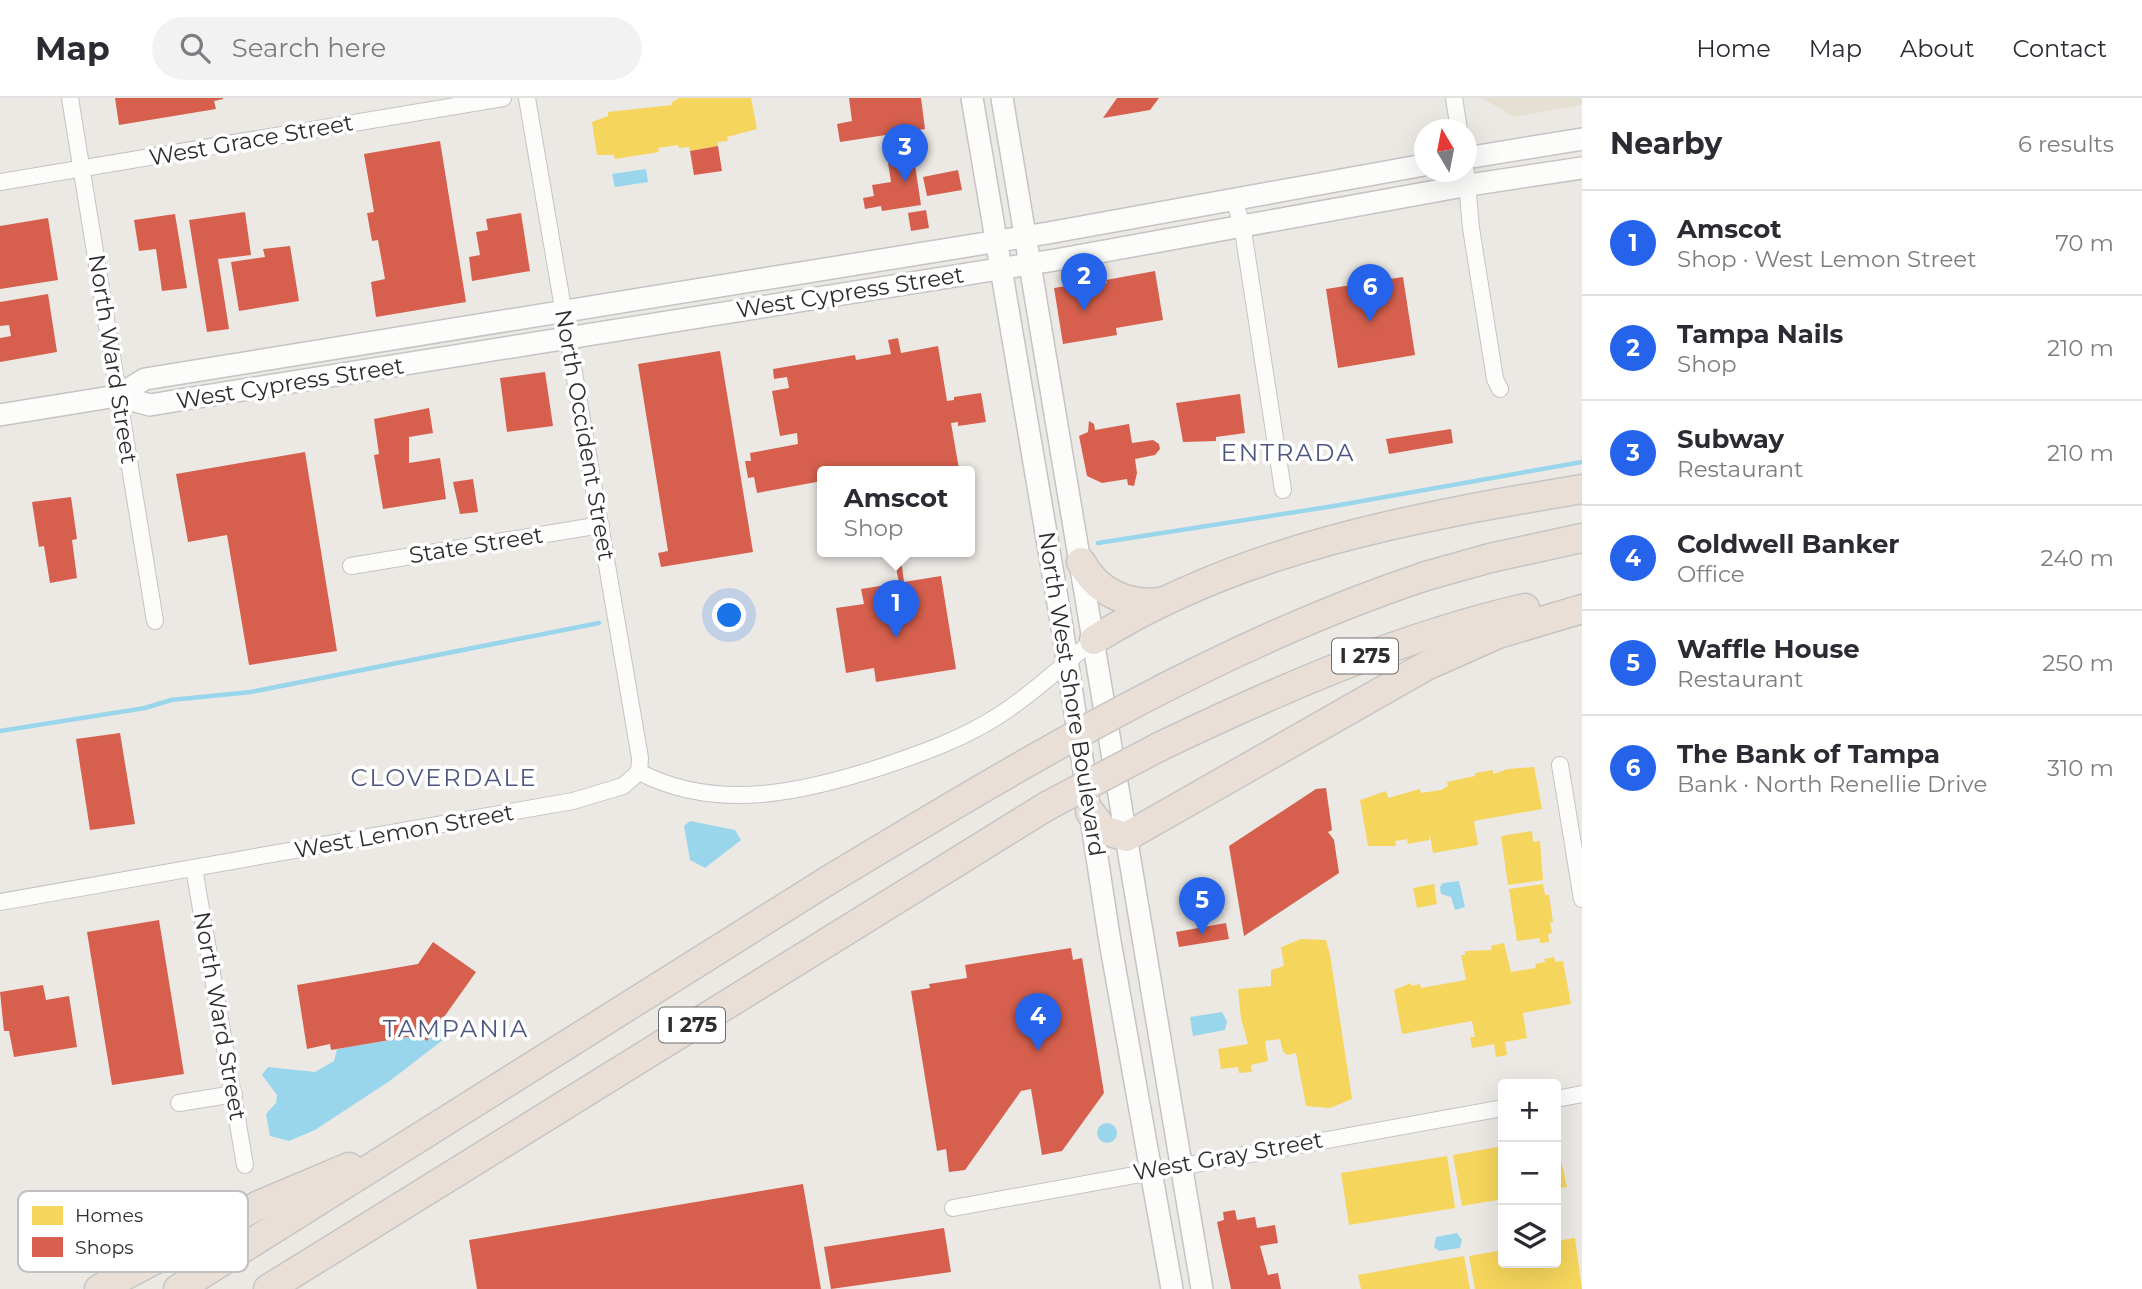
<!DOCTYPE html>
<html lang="en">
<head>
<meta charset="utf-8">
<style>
  :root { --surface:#fff; --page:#f2f2f3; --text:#2b2b33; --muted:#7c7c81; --line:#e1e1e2; --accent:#2563eb }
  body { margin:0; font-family:Montserrat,sans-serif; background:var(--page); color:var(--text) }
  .controls { position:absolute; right:21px; bottom:21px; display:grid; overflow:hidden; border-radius:7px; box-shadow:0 7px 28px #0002 }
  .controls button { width:63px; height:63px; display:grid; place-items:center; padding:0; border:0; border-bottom:2px solid var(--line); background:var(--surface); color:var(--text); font:35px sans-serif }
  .compass { position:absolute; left:1414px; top:21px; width:63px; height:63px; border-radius:50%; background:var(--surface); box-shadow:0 7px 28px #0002; rotate:350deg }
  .you { position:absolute; left:730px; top:518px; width:24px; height:24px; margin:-18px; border:5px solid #fff; border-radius:50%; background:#1a73e8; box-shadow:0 0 0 10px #1a73e833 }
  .badge { display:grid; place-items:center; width:46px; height:46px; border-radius:50%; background:var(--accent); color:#fff; font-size:23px; font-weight:700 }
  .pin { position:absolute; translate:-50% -58px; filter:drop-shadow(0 2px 4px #0008) }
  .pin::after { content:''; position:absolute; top:37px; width:24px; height:21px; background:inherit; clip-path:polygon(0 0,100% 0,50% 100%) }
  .popup { position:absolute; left:817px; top:368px; width:158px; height:91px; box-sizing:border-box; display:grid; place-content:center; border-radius:7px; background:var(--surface); filter:drop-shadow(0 2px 5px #0005); font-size:23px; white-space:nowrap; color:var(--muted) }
  .popup b { font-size:26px; color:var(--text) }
  .popup::after { content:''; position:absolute; left:50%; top:100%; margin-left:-14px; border:14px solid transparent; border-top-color:var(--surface) }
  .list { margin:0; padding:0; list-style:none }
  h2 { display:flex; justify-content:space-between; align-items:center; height:91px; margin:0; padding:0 28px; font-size:30px }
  h2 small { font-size:23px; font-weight:400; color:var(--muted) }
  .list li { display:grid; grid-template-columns:46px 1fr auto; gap:21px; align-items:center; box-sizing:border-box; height:105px; padding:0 28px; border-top:2px solid var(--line) }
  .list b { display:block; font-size:26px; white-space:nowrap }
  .list p { margin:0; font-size:23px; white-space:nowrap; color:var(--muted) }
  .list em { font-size:23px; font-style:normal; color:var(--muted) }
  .icon { flex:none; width:38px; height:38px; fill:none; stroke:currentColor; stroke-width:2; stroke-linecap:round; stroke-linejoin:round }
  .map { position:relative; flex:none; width:1582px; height:1191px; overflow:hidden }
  header { display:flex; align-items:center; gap:42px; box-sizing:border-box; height:98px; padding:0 35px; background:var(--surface); border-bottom:2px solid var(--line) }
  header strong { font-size:33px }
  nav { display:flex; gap:38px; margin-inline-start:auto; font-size:24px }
  .search { width:490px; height:63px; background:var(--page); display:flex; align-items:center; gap:18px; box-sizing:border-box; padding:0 24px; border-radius:38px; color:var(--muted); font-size:26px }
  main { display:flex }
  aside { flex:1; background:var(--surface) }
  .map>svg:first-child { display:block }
  .education { fill:#e6e0d3 }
  .water { fill:#99d6ec }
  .homes { fill:#f6d55c }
  .shops { fill:#d6604d }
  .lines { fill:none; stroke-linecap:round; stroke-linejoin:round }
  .stream { stroke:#99d6ec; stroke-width:4.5 }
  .street-casing { stroke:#c5c4c5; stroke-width:18 }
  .secondary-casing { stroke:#c5c4c5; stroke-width:24 }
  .highway-casing { stroke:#c6c5c4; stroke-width:31 }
  .street { stroke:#fcfcfb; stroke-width:16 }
  .secondary { stroke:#fcfcfb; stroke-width:21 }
  .highway { stroke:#eadfd6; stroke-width:28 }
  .highway-bridge-casing { stroke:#c6c5c4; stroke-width:31; stroke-linecap:butt }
  .highway-bridge { stroke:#eadfd6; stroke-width:28 }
  .labels { text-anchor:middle; stroke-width:7; stroke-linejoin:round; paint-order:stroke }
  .shield { fill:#fff; stroke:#6d6d6d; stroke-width:2 }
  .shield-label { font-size:21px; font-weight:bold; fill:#2e2e2e }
  .street-label { font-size:23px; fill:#2e2e2e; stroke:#fff }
  .neighbourhood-label { font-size:24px; letter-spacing:2px; fill:#4d5680; stroke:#fff }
  .key { fill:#fff; stroke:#c0c0c0; stroke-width:2 }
  .key-label { font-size:19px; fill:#2e2e2e }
</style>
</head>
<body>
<header>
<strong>Map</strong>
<div class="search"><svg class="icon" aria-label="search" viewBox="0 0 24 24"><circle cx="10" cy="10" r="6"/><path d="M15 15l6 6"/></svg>Search here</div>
<nav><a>Home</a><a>Map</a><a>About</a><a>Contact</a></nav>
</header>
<main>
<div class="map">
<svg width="1582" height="1191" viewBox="0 0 1582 1191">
  <rect width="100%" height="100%" fill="#ece8e4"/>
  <polygon class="education" points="1482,0 1582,0 1582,7 1514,19"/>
  <g class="water">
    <polygon points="646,71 648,84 615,89 612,76"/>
    <polygon points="690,723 735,732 741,742 705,770 690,762 684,728"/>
    <polygon points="1459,783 1465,809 1455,812 1451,799 1441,796 1440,789 1443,785"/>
    <polygon points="1222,914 1227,923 1225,932 1193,938 1190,919"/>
    <polygon points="441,923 453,928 448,938 391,982 315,1032 289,1043 270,1038 266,1016 276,1005 277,997 262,977 268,969 315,974 334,963 337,951 419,937 427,943"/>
    <circle cx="1107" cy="1035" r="10"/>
    <polygon points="1457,1135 1462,1142 1460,1150 1439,1153 1434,1149 1436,1139"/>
  </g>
  <g class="homes">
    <polygon points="679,0 751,0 757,31 727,39 728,43 718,44 718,48 690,53 689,49 679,50 678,47 658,50 659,54 615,61 614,57 597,57 592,24 608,18 608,14 672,7 672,4"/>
    <polygon points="1534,669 1542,711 1474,723 1478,747 1433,755 1430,737 1429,742 1408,746 1407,741 1395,743 1396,748 1368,748 1360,702 1386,693 1388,700 1420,691 1421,695 1441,692 1448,688 1447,684 1475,678 1475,675 1493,672 1493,676 1508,671"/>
    <polygon points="1532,733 1533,744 1540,743 1543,782 1508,787 1501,738"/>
    <polygon points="1434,786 1437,806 1417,810 1413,790"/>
    <polygon points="1543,786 1545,797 1549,797 1553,824 1550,825 1552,835 1548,836 1549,844 1540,845 1540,840 1517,843 1509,791"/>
    <polygon points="1301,841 1326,842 1330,857 1352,1001 1330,1010 1306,1008 1296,955 1287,957 1283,953 1280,941 1265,943 1268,963 1251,967 1252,974 1239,975 1238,969 1221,971 1218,951 1248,946 1241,920 1238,891 1271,888 1271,872 1284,868 1281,849"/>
    <polygon points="1504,845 1511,874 1536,870 1535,866 1545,864 1544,861 1554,859 1555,864 1563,863 1571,906 1523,915 1527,940 1505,944 1507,957 1496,959 1494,946 1472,950 1470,939 1475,939 1472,923 1402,936 1394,892 1411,885 1411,888 1420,886 1421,890 1466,882 1461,857 1465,857 1465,853 1492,852 1491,848"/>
    <polygon points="1556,1039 1567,1089 1556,1091"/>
    <polygon points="1503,1048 1503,1101 1462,1108 1453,1057"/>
    <polygon points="1447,1058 1455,1110 1349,1127 1341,1075"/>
    <polygon points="1575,1140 1582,1191 1475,1191 1469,1158 1503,1152 1503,1165 1556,1165 1556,1143"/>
    <polygon points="1464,1158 1470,1191 1361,1191 1358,1177"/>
  </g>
  <g class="shops">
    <polygon points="115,0 223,0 223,1 214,3 216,11 119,27"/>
    <polygon points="849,0 921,0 925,31 840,44 837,26 852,23"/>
    <polygon points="1117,0 1159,0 1150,12 1103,20"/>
    <polygon points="440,43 466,204 376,219 371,184 385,181 378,142 372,143 367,115 374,114 364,56"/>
    <polygon points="718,48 722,73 694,77 690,53"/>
    <polygon points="913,54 921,107 882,113 881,108 865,111 863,100 874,98 872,87 891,84 887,58"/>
    <polygon points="958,72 962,92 927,98 923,79"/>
    <polygon points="926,112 929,130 911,133 908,115"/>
    <polygon points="245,114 251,157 218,161 229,231 207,234 189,122"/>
    <polygon points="521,115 530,173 472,183 469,159 480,157 476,134 488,132 486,121"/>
    <polygon points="175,116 187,190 162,193 156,151 139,153 134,122"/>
    <polygon points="48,120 58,182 0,191 0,128"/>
    <polygon points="290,148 299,203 239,213 231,164 265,159 263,151"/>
    <polygon points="1155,173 1163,222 1116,230 1117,237 1063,246 1054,190 1090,184 1091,187 1107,185 1106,182"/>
    <polygon points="1403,179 1415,257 1338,270 1326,191"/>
    <polygon points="48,196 57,254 0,264 0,240 11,238 9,227 0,228 0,204"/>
    <polygon points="898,240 901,255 938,248 947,303 954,302 954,299 981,295 986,324 958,328 958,324 951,325 959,371 913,374 912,368 880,374 822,374 822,383 757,395 754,379 748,380 745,363 751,363 750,355 798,346 797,335 780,338 772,293 789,290 787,279 774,281 773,271 855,257 856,262 891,256 888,242"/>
    <polygon points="720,253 753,454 661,469 658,455 668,453 638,266"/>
    <polygon points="545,274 553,328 507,334 500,280"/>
    <polygon points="1240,296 1245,335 1216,339 1216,343 1183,344 1176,305"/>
    <polygon points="429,310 433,335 409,339 409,365 440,360 446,401 383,411 374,357 379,356 374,321"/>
    <polygon points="1089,323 1094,326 1095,332 1129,326 1132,345 1153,342 1159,346 1160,351 1155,357 1135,361 1137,375 1134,388 1128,387 1127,381 1102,385 1087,378 1079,338 1088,334"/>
    <polygon points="1451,331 1453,345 1389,356 1386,341"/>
    <polygon points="305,354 337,553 249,567 227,437 188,444 176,376"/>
    <polygon points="473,381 478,414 460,416 453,384"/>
    <polygon points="71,399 77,441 72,442 77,480 50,485 44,448 39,449 32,404"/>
    <polygon points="893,454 900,454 904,484 941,478 956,571 876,584 874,570 846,575 836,510 864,506 861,491 899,485"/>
    <polygon points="120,635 135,726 90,732 76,641"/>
    <polygon points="1326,690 1332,732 1328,734 1334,742 1339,775 1244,838 1229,748 1316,691"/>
    <polygon points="159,822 184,976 112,987 87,834"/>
    <polygon points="1226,825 1229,841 1179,849 1176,834"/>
    <polygon points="433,844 476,874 427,943 419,937 331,952 330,946 307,951 297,887 418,866"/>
    <polygon points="1071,850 1073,862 1082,860 1104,995 1062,1053 1042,1057 1031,991 1021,993 965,1072 949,1074 946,1051 937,1053 911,893 930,890 929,886 967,880 965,867"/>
    <polygon points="43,887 46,902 69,898 77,949 14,959 9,933 4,933 0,894"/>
    <polygon points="803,1086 821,1191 477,1191 469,1142"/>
    <polygon points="1235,1112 1237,1122 1255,1119 1257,1130 1275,1127 1278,1145 1260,1148 1268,1177 1278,1175 1281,1191 1231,1191 1217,1124 1224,1122 1223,1114"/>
    <polygon points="944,1130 951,1174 831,1191 824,1149"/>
  </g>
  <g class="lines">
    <g class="stream">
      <polyline points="1098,445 1334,408 1582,364"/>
      <polyline points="0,633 145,610 171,602 251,594 599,525"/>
    </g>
    <defs>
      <g id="street">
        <polyline points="70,0 155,523"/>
        <polyline points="527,0 640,660 639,674"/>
        <polyline points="1454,0 1459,32"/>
        <polyline points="1466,74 1471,130 1495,281 1500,291"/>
        <polyline points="0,84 503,0"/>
        <polyline points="1233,100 1242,126 1283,392"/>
        <polyline points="351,468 601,427"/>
        <polyline points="1560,667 1582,801"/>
        <path d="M639,674c79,41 167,20 248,-7 38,-13 77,-27 111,-49 35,-22 64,-51 96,-76"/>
        <polyline points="194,770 245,1067"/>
        <polyline points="0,804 573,703 623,688 639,674"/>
        <polyline points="1556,1001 1582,996"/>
        <polyline points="179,1005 234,996"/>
        <polyline points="953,1110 1503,1010"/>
      </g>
      <g id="secondary">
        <polyline points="972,0 1062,529 1109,838 1172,1191"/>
        <polyline points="1002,0 1202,1191"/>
        <polyline points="1466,60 1582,41"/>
        <polyline points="117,298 145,281 1048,135 1424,67"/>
        <polyline points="0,317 117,298 150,307 186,301 1055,162 1469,87 1582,70"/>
      </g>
      <g id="highway">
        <path d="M1081,464c16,30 46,44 80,40"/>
        <polyline points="1426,478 1490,460 1582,440"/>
        <path d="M1094,542c146,-92 321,-123 488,-151"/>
        <path d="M1159,649c119,-57 237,-109 366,-139"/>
        <polyline points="1090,714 1104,732 1126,739 1426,568 1498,536 1582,511"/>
        <polyline points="99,1191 259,1107 349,1069"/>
        <polyline points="178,1191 824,785"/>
        <polyline points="268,1191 1047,708"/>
      </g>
    </defs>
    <use href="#street" class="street-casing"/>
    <use href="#secondary" class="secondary-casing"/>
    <use href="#highway" class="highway-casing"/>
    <use href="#street" class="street"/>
    <use href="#secondary" class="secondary"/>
    <use href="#highway" class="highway"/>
    <defs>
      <g id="highway-bridge">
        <polyline points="1047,708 1159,649"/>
        <path d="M824,785c193,-116 388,-236 602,-307"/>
      </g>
    </defs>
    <use href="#highway-bridge" class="highway-bridge-casing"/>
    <use href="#highway-bridge" class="highway-bridge"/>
  </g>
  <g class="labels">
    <g class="shield">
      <rect x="1332" y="540.5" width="66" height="35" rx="5"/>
      <rect x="659" y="909.5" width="66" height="35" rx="5"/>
    </g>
    <g class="shield-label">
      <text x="1365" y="565">I 275</text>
      <text x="692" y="934">I 275</text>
    </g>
    <g class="street-label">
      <text transform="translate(251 42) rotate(-10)" y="8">West Grace Street</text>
      <text transform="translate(850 194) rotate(-9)" y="8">West Cypress Street</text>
      <text transform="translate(113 261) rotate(81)" y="8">North Ward Street</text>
      <text transform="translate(290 285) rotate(-9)" y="8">West Cypress Street</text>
      <text transform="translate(585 337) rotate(80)" y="8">North Occident Street</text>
      <text transform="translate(476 447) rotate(-9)" y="8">State Street</text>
      <text transform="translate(1072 596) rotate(81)" y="8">North West Shore Boulevard</text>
      <text transform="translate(404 733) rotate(-10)" y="8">West Lemon Street</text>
      <text transform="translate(220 918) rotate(80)" y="8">North Ward Street</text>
      <text transform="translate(1228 1058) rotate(-10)" y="8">West Gray Street</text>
    </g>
    <g class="neighbourhood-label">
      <text x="1288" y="363">ENTRADA</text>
      <text x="444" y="688">CLOVERDALE</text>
      <text x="456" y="939">TAMPANIA</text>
    </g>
  </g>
  <rect x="18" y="1093" width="230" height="81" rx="10" class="key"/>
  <rect x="32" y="1108" width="31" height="19" fill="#f6d55c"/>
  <rect x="32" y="1139" width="31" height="20" fill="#d6604d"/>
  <g class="key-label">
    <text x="75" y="1124">Homes</text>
    <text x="75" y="1156">Shops</text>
  </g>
</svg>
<div class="controls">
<button>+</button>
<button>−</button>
<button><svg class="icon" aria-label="layers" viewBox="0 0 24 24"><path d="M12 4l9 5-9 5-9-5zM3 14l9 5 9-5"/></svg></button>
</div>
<svg class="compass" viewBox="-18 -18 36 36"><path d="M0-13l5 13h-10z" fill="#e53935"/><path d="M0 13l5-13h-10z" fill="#7c7c81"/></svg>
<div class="you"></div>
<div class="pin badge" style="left:896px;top:540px">1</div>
<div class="popup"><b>Amscot</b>Shop</div>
<div class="pin badge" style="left:1084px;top:213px">2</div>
<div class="pin badge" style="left:905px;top:84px">3</div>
<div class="pin badge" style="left:1038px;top:953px">4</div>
<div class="pin badge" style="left:1202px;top:837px">5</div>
<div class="pin badge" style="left:1370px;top:224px">6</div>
</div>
<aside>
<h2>Nearby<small>6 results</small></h2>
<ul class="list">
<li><span class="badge">1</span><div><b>Amscot</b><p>Shop · West Lemon Street</p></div><em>70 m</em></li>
<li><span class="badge">2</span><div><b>Tampa Nails</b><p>Shop</p></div><em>210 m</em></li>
<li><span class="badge">3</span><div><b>Subway</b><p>Restaurant</p></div><em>210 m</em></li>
<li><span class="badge">4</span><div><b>Coldwell Banker</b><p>Office</p></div><em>240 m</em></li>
<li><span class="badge">5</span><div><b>Waffle House</b><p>Restaurant</p></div><em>250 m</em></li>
<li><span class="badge">6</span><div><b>The Bank of Tampa</b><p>Bank · North Renellie Drive</p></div><em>310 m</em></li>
</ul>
</aside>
</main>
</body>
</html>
